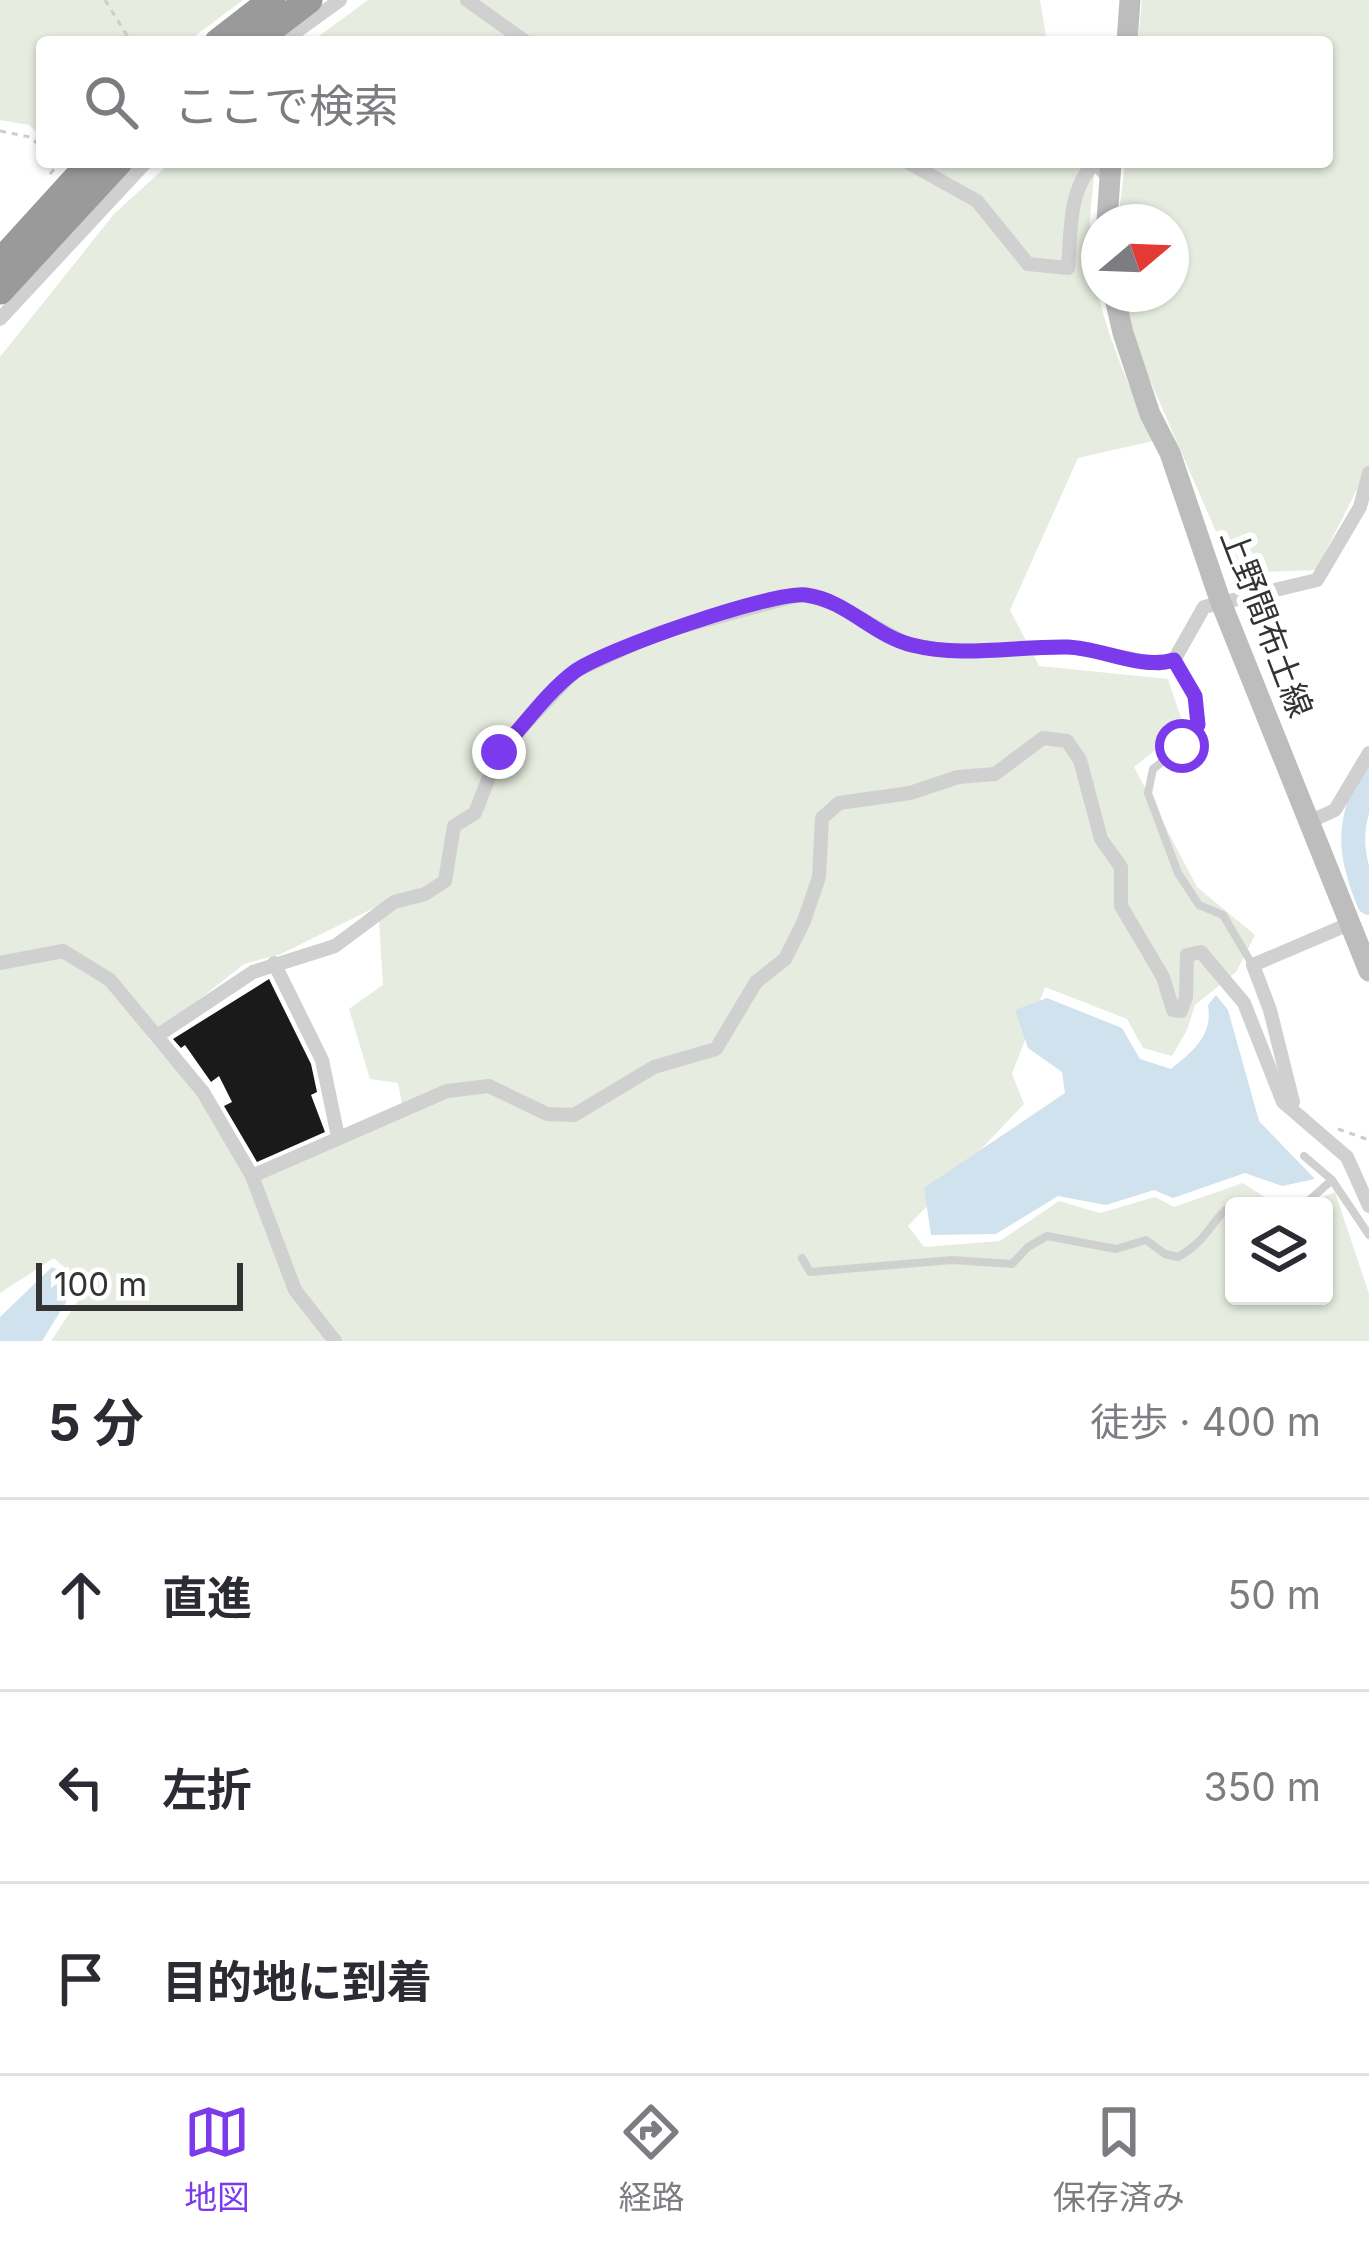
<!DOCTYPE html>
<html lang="ja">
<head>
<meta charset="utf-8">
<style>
  :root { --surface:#fff; --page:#f2f2f3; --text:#2b2b33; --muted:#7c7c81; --line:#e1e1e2; --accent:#7c3aed }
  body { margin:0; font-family:Inter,"Noto Sans JP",sans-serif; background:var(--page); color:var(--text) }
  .controls { position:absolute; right:36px; bottom:36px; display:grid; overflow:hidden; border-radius:12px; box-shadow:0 3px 9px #0004 }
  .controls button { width:108px; height:108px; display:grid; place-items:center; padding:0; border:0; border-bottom:3px solid var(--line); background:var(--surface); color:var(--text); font:60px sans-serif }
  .compass { position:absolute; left:1081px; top:204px; width:108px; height:108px; border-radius:50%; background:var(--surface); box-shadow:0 3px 9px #0004; rotate:71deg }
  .scale { position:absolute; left:36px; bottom:30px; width:207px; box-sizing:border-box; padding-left:12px; border:6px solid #333; border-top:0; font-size:33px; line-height:42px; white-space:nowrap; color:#333; -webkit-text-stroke:9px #fff; paint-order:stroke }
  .stop { position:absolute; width:36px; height:36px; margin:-27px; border:9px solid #7c3aed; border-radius:50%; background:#fff }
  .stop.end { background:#7c3aed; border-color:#fff; box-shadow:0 3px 12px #0008 }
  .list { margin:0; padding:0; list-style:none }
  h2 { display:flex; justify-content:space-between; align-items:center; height:156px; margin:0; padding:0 48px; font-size:51px }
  h2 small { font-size:39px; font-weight:400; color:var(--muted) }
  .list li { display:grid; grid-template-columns:78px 1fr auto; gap:36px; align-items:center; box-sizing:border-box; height:192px; padding:0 48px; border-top:3px solid var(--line) }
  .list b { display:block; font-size:45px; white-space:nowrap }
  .list em { font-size:39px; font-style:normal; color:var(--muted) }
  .icon { flex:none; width:66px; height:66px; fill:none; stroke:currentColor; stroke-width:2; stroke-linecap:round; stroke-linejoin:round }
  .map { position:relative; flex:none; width:1369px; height:1341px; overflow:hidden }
  .search { position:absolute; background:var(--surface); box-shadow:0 3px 9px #0004; left:36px; right:36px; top:36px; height:132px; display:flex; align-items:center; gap:30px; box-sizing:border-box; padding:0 42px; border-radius:12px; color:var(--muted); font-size:45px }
  .sheet { height:732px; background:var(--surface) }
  nav { display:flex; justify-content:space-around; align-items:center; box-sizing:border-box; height:168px; border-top:3px solid var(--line); background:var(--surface); font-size:33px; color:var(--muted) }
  nav a { display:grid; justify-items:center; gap:6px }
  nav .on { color:var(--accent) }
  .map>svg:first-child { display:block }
  .green { fill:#e6ecdf; fill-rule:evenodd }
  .water { fill:#cfe2ee }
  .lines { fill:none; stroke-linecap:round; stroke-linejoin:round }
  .river { stroke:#cfe2ee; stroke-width:24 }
  .building { fill:#1a1a1a }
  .path { stroke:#cdcdcd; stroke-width:3; stroke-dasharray:6 6; stroke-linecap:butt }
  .service { stroke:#d0d0d0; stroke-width:8 }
  .minor { stroke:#d0d0d0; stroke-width:14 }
  .secondary { stroke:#bdbdbd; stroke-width:21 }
  .motorway { stroke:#9a9a9a; stroke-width:27 }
  .route { stroke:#7c3aed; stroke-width:15 }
  .labels { text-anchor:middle; stroke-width:12; stroke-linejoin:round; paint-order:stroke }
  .street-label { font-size:33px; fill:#333; stroke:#fff }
</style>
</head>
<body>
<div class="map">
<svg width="1369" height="1341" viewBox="0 0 1369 1341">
  <rect width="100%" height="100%" fill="#fff"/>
  <g class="green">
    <polygon points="0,0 243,0 187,42 42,42 42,137 29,125 0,120"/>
    <polygon points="368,0 1040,0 1047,42 311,42"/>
    <polygon points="1142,0 1369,0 1369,466 1316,570 1234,573 1129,332 1123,294 1171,294 1171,222 1118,222 1125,162 1327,162 1327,42 1138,42"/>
    <path d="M171,162h924c-1,24 -6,51 -5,75 3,72 35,138 63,204l-75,17 -68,152 29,56 129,13 16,48 -50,40 63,120 58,48 -19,37 -41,33 -8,25 -15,26 -29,-8 -16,-29 -82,-32 -33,87 12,30 -116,122 16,21 76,-6 59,-40 41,12 55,-16 19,10 69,-24 35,23h-44v90h90v-90h-24l35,-14 34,102v47h-1318l36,-54 -33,-29 -54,35v-936l114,-143zM378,906l5,79 -34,24 21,70 28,4 6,31 -156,68 -48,-86 -51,-57 95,-75 37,-10z"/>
  </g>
  <g class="water">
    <path d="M1216,995l12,15 31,111 56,58 -33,7 -37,-13 -72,25 -19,-8 -48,15 -48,-9 -62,38 -65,1 -7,-47 141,-95 -3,-21 -34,-24 -13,-38 32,-12 75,30 18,31 31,10c22,-18 42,-33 37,-64z"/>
    <polygon points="52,1267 65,1273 71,1294 42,1341 0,1341 0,1317"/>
  </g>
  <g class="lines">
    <path class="river" d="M1369,779c-22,47 -20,76 0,124"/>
  </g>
  <polygon class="building" points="269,979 311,1064 317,1092 311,1095 325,1132 257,1162 224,1106 232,1102 219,1076 211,1082 185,1045 181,1048 173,1039"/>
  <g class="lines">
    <g class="path">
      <polyline points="105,0 131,42"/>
      <polyline points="0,131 30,137 42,148"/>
      <polyline points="50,174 61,162"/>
      <polyline points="1338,1129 1369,1140"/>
    </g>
    <g class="service">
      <polyline points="1175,661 1195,696 1198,725 1182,746 1153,769 1148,793 1178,873 1199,905 1223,915 1252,964"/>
      <polyline points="1304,1156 1332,1180 1369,1235"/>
      <polyline points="1288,1206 1306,1203 1332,1180"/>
      <path d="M802,1258l8,14 142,-12 60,4 16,-17 19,-11 69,13 30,-9 19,14 13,3c51,-29 28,-67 105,-51"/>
    </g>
    <g class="minor">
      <polyline points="467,0 526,42"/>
      <polyline points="282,42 340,0"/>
      <path d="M907,162l70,39 51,63 40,4c3,-35 0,-80 27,-105l14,15"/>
      <polyline points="0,319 146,162"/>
      <polyline points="1309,822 1335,810 1369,753"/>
      <polyline points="0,963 63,951 110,980 203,1092 252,1176 295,1290 335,1341"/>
      <polyline points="274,963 322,1060 338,1137"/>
      <polyline points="157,1036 253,972 335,946 394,902 425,894 445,881 454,826 475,813 499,752 574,672 658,633 803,594 835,604 909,645 953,651 1072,647 1158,664 1174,660 1204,607 1317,580 1360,507 1369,473"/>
      <polyline points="1293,1102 1270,1010 1253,965 1349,924"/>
      <polyline points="252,1176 447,1091 489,1086 547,1114 574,1115 654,1067 716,1049 756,982 785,959 804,921 819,877 822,818 839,803 910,793 958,777 995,774 1043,738 1067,741 1080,760 1101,839 1121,867 1121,906 1163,977 1173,1010 1181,1011 1186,997 1187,955 1201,952 1244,1003 1283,1102 1347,1157 1369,1206"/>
    </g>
    <g class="secondary">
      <polyline points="1127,42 1130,0"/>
      <polyline points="1107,222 1111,162"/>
      <polyline points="1114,294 1123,333 1150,414 1170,453 1220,600 1369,971"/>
    </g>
    <g class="motorway">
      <polyline points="218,42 272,0"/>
      <polyline points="254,42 309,0"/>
      <polyline points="0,262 91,162"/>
      <polyline points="0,291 119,162"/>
    </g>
  </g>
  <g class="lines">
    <path class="route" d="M499,752c24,-25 47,-59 75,-80 29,-22 198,-81 232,-77 40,5 68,41 106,50 50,13 104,1 155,2 35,1 73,23 107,13l21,36 3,29 -16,21"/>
  </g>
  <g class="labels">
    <g class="street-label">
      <text transform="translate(1267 623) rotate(69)" y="12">上野間布土線</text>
    </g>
  </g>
</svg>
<div class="controls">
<button><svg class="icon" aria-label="layers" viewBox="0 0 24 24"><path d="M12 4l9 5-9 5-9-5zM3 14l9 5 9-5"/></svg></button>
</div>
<svg class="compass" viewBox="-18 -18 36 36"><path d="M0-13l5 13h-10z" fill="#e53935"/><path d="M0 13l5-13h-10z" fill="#7c7c81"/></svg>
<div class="scale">100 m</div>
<div class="stop" style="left:1182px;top:746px"></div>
<div class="stop end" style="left:499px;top:752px"></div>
<div class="search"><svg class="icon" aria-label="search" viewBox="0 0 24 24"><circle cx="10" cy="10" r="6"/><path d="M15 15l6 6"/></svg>ここで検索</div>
</div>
<section class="sheet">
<h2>5 分<small>徒歩 · 400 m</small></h2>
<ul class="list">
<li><svg class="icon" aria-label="ahead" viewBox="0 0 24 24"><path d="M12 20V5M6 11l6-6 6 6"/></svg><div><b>直進</b></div><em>50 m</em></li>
<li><svg class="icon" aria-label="left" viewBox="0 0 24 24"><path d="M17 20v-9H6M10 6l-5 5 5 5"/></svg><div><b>左折</b></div><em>350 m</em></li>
<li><svg class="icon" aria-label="arrive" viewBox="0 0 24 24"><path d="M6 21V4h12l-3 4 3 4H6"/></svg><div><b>目的地に到着</b></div></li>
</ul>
</section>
<nav>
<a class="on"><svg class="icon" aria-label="map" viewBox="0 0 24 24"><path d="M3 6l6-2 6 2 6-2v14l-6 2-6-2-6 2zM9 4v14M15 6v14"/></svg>地図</a>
<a><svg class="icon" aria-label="directions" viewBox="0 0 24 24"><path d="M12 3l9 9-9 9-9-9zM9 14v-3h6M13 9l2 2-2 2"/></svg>経路</a>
<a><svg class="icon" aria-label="saved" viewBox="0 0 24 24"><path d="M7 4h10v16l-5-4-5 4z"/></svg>保存済み</a>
</nav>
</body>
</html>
